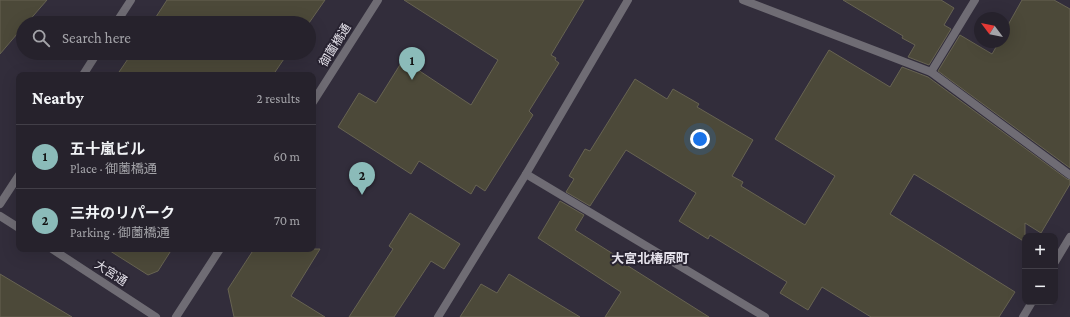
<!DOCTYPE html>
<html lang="en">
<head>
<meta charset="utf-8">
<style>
  :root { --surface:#26222c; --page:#2e2a34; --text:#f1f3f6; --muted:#a4a4a9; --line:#423f48; --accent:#8bbbb9 }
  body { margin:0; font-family:"Crimson Pro","Noto Sans JP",serif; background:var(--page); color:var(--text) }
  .controls { position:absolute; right:12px; bottom:12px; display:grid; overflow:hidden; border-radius:8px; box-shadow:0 4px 16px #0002 }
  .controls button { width:36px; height:36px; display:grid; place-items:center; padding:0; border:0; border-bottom:1px solid var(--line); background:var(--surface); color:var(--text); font:20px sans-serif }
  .compass { position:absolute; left:974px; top:12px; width:36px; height:36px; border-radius:50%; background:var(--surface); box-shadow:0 4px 16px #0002; rotate:302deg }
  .you { position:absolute; left:700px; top:139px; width:14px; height:14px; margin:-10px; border:3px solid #fff; border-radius:50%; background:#1a73e8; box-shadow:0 0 0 6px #1a73e833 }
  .badge { display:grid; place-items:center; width:26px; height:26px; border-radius:50%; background:var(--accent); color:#111; font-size:13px; font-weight:700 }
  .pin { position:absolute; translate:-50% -33px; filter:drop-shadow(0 1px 2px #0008) }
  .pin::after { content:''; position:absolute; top:21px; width:14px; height:12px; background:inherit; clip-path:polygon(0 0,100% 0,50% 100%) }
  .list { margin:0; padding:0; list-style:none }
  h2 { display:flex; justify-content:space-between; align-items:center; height:52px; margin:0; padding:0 16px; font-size:17px }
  h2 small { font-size:13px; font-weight:400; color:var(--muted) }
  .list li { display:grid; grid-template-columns:26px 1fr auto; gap:12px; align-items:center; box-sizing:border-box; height:64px; padding:0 16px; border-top:1px solid var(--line) }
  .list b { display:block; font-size:15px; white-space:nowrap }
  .list p { margin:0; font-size:13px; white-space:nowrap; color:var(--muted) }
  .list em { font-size:13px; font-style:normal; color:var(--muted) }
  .icon { flex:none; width:22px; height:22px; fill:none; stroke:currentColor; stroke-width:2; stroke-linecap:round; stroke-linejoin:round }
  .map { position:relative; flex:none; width:1070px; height:317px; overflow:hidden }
  .search { position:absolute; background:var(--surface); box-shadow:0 4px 16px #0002; left:16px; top:16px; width:300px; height:44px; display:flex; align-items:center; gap:10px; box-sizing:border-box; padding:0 14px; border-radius:22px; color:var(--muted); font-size:15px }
  .panel { position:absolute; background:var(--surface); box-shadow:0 4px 16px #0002; left:16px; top:72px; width:300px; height:180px; border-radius:8px }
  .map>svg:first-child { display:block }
  .building { fill:#4c4939; stroke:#676352 }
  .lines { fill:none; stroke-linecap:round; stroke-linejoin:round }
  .minor { stroke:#6f6c74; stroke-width:8 }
  .tertiary { stroke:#6f6c74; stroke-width:8 }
  .labels { text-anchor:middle; stroke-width:4; stroke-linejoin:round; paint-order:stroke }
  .street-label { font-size:12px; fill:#e4e1ea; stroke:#282331 }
  .neighbourhood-label { font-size:13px; font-weight:bold; fill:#e4e1ea; stroke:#282331 }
</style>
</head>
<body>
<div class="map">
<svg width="1070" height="317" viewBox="0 0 1070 317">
  <rect width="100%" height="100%" fill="#322d3b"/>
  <g class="building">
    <polygon points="0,0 47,0 27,23 23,23 23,27 0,54"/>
    <polygon points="167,0 325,0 309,23 152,23"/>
    <polygon points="404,0 584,0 551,55 556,58 555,60 559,63 529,111 533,115 485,191 476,185 471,194 419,161 411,174 338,127 359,93 376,103 403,60 471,105 498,60"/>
    <polygon points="843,0 941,0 954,8 944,25 951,29 929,65 908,57 915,45 902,38 903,36"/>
    <polygon points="1022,0 1054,0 1070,9 1070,168 938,71 960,35 992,54 999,42 1004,42 1004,32"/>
    <polygon points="829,50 890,87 902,67 928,77 1067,179 1070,180 1070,184 1041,233 1025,223 1025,242 914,174 890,214 1015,292 999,317 871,317 822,287 808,310 780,293 787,282 710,235 708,239 679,221 696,193 626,150 590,206 566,192 574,179 569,176 585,149 590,151 635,79 667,99 673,89 699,104 697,107 753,140 732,176 743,182 741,186 805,225 835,176 775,139"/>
    <polygon points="132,53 288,53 273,75 117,75"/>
    <polygon points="560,201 584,215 575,230 626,262 625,264 709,317 605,317 621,292 538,238"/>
    <polygon points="410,213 460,244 444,269 431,261 394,317 349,317 393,249 389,246"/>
    <polygon points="107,249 172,249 158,271 148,275"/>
    <polygon points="254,249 320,249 291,296 325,317 234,317 228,289"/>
    <polygon points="0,274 72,317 0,317"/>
    <polygon points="509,274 580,317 460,317 481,284 497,293"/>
  </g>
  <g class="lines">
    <g class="minor">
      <polyline points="743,0 931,72 1070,175"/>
      <polyline points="116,23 131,0"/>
      <polyline points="931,72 975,0"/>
      <polyline points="83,75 97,53"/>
      <polyline points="526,174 765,317"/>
      <polyline points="0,204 19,175"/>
      <polyline points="1055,262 1070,237"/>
      <polyline points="438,317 526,174 628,0"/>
      <polyline points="1023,317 1032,302"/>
    </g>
    <g class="tertiary">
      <polyline points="313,102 378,0"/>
      <polyline points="0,216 19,228"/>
      <polyline points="52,249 156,317"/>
      <polyline points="176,317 220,249"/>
    </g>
  </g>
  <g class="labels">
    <g class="street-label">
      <text transform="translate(335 45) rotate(-58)" y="4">御薗橋通</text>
      <text transform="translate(111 273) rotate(33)" y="4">大宮通</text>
    </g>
    <g class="neighbourhood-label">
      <text x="650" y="263">大宮北椿原町</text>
    </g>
  </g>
</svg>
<div class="controls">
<button>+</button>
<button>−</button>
</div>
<svg class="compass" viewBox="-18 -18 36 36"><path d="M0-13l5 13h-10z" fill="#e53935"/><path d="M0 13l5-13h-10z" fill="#a4a4a9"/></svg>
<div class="you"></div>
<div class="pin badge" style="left:412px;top:80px">1</div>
<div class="pin badge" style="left:362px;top:195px">2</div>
<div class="search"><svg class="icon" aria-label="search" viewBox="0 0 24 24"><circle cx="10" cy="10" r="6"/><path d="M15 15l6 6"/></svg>Search here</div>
<section class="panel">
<h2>Nearby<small>2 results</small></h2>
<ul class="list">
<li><span class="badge">1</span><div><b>五十嵐ビル</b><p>Place · 御薗橋通</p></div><em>60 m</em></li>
<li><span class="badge">2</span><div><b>三井のリパーク</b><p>Parking · 御薗橋通</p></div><em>70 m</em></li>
</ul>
</section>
</div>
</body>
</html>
